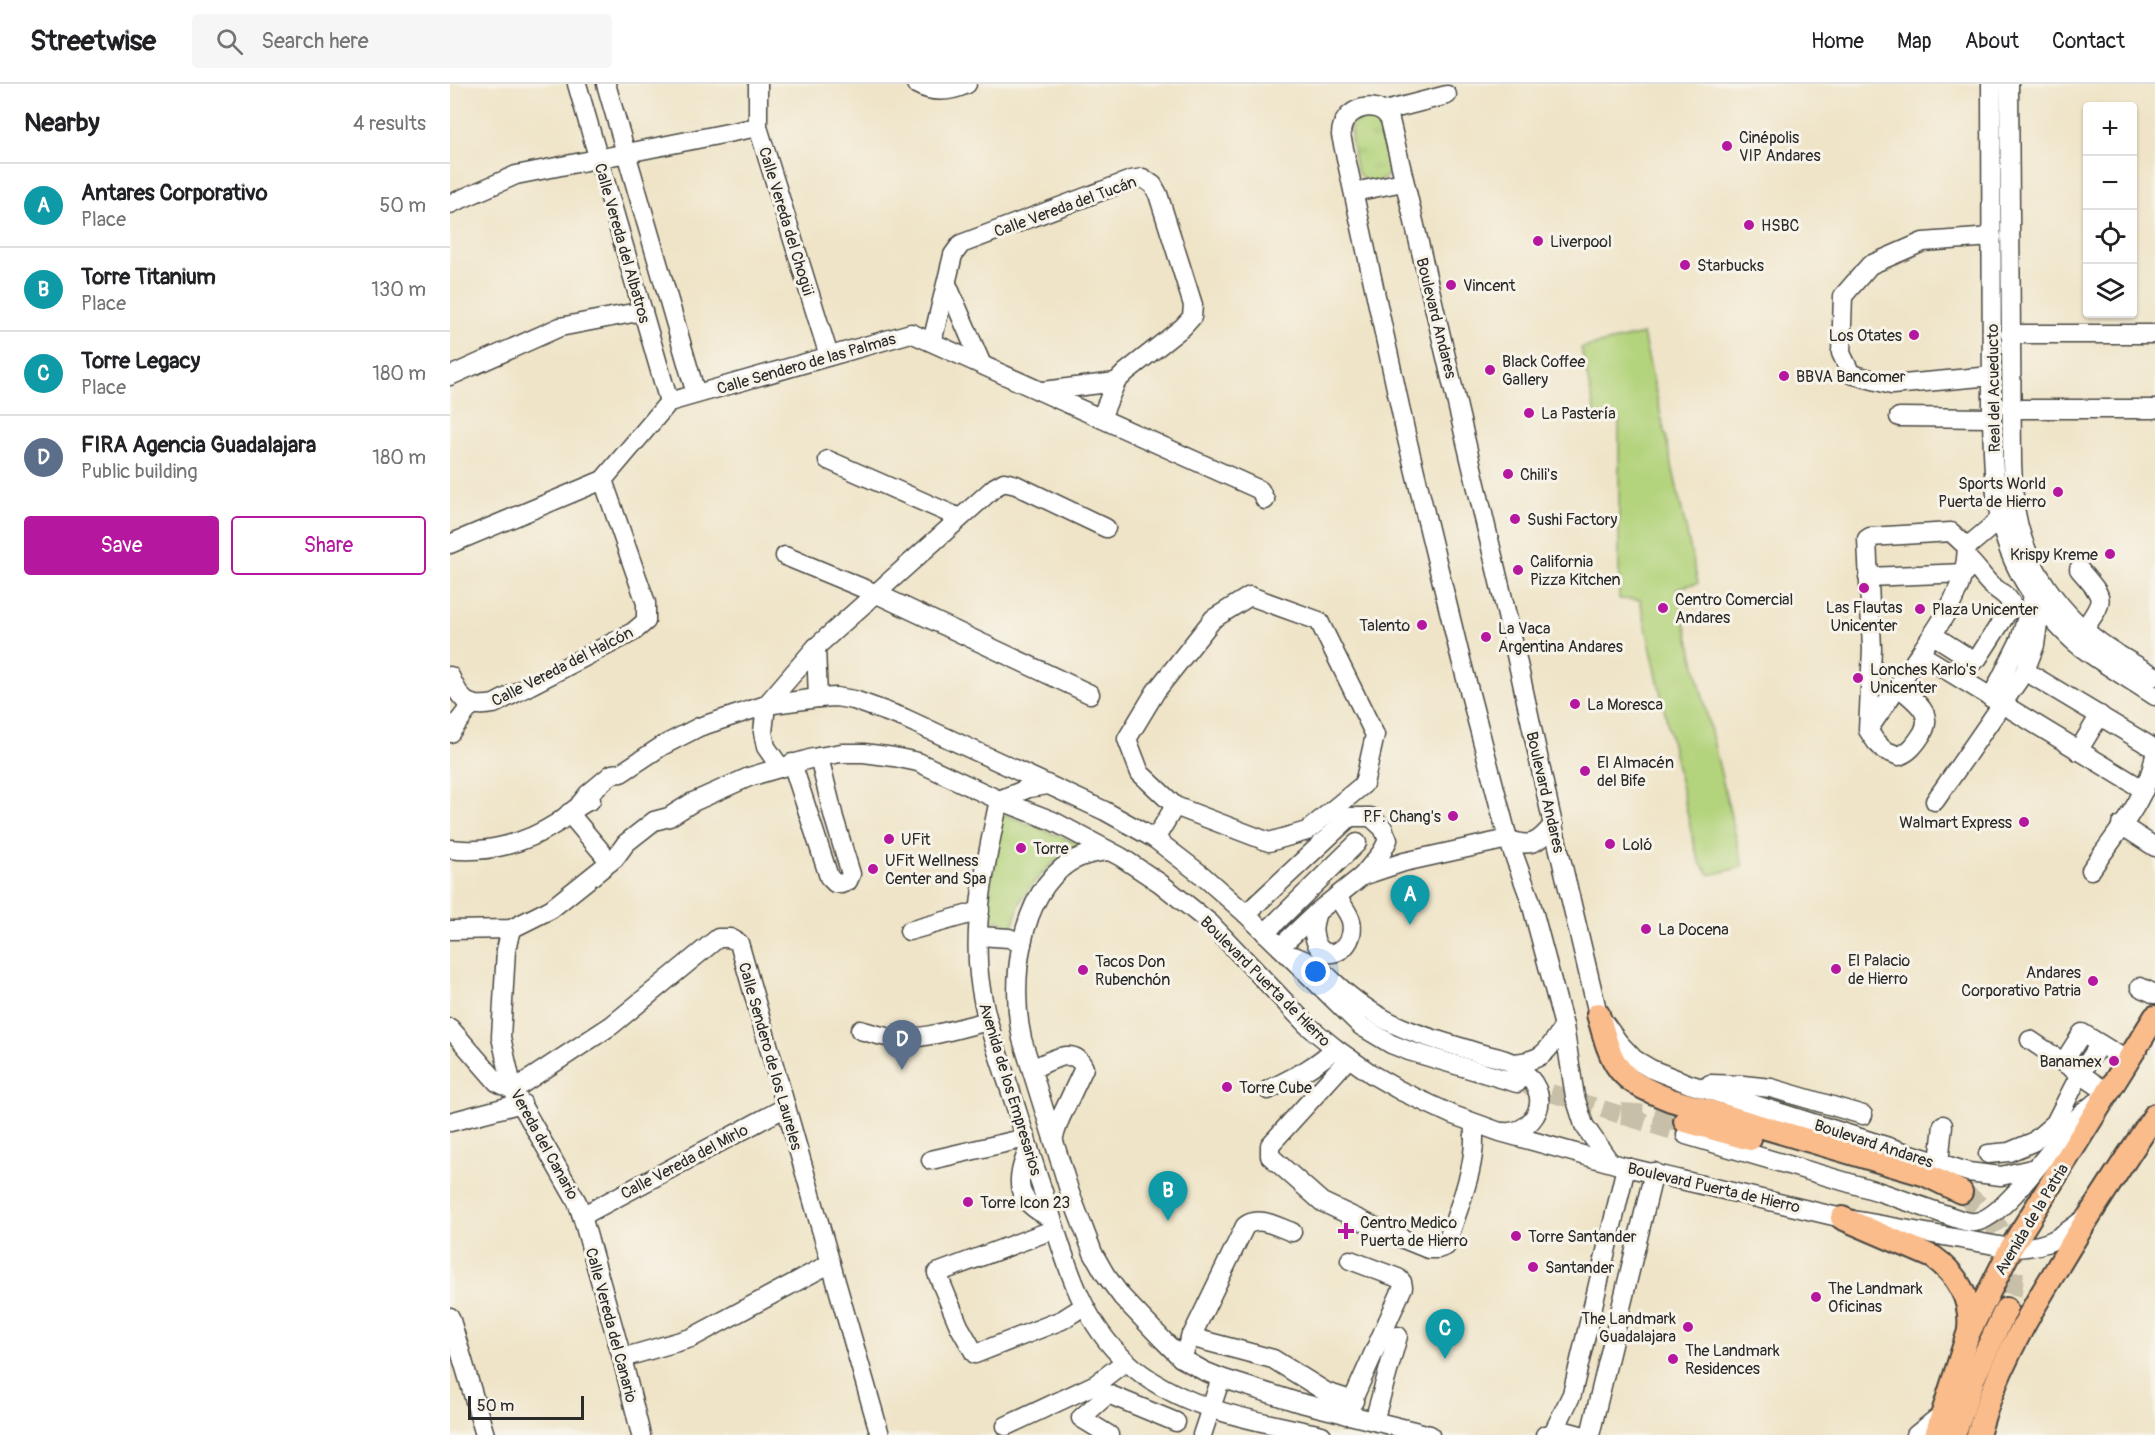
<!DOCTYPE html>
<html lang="en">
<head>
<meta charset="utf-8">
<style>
  :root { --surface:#fff; --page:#f6f6f6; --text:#202124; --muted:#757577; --line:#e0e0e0; --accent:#b5179e }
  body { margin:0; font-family:Pangolin,sans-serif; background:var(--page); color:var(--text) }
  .controls { position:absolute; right:18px; top:18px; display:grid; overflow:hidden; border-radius:6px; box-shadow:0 2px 4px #0004 }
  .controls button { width:54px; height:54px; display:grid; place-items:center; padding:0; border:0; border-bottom:2px solid var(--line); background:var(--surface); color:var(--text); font:30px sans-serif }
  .scale { position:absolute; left:18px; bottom:15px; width:116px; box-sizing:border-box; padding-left:6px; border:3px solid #2b2b2b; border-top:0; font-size:16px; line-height:21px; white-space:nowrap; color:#2b2b2b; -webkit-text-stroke:4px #f7f3e8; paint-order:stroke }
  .you { position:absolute; left:866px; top:888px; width:21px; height:21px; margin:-15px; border:4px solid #fff; border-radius:50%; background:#1a73e8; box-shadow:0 0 0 9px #1a73e833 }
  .badge { display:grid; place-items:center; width:39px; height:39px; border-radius:50%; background:var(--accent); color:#fff; font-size:20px; font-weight:700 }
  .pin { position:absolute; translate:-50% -50px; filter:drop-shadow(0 2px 3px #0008) }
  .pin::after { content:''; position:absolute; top:32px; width:21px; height:18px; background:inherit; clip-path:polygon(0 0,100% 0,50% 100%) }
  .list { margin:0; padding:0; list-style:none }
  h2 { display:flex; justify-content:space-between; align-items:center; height:78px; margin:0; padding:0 24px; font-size:26px }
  h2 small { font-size:20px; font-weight:400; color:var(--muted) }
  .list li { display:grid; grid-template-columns:39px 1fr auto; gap:18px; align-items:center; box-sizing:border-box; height:84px; padding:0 24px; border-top:2px solid var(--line) }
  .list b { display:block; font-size:22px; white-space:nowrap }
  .list p { margin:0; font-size:20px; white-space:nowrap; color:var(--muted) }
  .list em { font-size:20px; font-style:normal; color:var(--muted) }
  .actions { display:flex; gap:12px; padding:18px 24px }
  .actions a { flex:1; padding:14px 0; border:2px solid var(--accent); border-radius:6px; text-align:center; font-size:21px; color:var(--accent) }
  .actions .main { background:var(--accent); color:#fff }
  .icon { flex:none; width:33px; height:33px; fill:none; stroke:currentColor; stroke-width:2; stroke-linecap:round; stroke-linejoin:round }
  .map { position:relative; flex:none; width:1705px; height:1351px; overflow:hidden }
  header { display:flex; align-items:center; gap:36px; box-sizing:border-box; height:84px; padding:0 30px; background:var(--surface); border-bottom:2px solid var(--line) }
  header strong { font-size:28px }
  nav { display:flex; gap:33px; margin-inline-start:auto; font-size:21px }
  .search { width:420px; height:54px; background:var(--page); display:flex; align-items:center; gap:15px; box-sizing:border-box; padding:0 21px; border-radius:6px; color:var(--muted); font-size:22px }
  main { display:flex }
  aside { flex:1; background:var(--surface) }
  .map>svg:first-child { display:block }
  .green { fill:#b3d37b; stroke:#6f7f53; stroke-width:1.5 }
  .park { fill:url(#park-tufts); stroke:#6f7f53; stroke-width:1.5 }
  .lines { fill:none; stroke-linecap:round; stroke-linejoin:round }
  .minor-tunnel { stroke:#c8bfa8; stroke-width:18; stroke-dasharray:18 9; stroke-linecap:butt }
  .major-tunnel { stroke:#c8bfa8; stroke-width:22; stroke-dasharray:22 11; stroke-linecap:butt }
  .minor-casing { stroke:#484742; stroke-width:21 }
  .major-casing { stroke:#484742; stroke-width:26 }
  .minor { stroke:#fff; stroke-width:18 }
  .major { stroke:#fabc8b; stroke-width:22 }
  .poi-dot { fill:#b5179e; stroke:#f7f3e8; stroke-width:2 }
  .labels { text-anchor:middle; stroke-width:6; stroke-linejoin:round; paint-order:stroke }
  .poi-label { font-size:16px; fill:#2b2b2b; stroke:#f7f3e8; text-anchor:start }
  .street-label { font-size:16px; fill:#2b2b2b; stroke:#f7f3e8 }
</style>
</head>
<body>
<header>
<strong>Streetwise</strong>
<div class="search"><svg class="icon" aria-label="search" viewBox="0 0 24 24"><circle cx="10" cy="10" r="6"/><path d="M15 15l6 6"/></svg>Search here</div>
<nav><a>Home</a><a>Map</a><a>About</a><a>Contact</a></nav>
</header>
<main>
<aside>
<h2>Nearby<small>4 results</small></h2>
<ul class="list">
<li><span class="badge" style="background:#0f9aa8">A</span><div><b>Antares Corporativo</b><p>Place</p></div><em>50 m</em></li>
<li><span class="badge" style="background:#0f9aa8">B</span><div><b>Torre Titanium</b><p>Place</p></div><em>130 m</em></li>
<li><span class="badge" style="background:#0f9aa8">C</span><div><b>Torre Legacy</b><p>Place</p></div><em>180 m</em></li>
<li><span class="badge" style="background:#5c6f8a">D</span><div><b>FIRA Agencia Guadalajara</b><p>Public building</p></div><em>180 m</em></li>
</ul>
<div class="actions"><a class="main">Save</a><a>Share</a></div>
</aside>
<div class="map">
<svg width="1705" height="1351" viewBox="0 0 1705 1351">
  <defs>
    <pattern id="park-tufts" width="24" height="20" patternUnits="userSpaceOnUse" patternTransform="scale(1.5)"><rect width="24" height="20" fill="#b3d37b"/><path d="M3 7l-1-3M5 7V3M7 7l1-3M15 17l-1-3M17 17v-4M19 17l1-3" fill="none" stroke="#9ab56a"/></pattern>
  </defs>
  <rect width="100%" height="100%" fill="#f7f3e8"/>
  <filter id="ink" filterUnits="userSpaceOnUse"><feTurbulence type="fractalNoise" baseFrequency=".0167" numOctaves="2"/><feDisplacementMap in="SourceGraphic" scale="12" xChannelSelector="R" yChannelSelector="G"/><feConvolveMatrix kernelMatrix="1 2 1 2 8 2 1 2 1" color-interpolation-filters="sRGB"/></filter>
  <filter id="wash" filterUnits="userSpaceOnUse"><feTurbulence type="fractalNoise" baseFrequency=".008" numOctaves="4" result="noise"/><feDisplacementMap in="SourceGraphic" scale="24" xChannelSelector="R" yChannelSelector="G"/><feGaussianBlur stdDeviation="1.35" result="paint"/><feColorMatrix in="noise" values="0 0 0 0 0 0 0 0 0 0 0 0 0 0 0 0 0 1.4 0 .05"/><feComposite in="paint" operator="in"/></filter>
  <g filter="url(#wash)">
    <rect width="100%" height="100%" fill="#efe4c7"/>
    <g class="green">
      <polygon points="1193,250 1248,499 1227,504 1293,783 1260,791 1250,779 1245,764 1190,516 1169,515 1169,333 1146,333 1131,264"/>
      <path d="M551,729l79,31c-23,15 -45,32 -59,57 -4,8 -6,19 -9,27 -9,-8 -16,-9 -27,-5z"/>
    </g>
    <path class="park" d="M917,31l10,2c7,10 19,48 11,58 -8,10 -26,8 -31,-4 -3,-7 -3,-19 -5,-27 -3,-17 -1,-22 15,-29z"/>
  </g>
  <g filter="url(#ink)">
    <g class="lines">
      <polyline class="minor-tunnel" points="1075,1001 1236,1051"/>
      <g class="major-tunnel">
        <polyline points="1171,1030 1201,1032 1235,1037"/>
        <path d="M1511,1108c40,29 64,67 45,117"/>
      </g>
      <defs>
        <g id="minor">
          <polyline points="127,0 219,318"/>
          <polyline points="156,0 246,310"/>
          <polyline points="308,0 308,43 379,272"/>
          <path d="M466,0c16,9 34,8 51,0"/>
          <path d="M1541,0l1,334c2,81 3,138 60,201 9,10 19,21 30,29 23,17 49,32 73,48"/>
          <path d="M1559,0l3,379c1,17 1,34 4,50 9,54 47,105 92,135 15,10 31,19 47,28"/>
          <polyline points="935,27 997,11"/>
          <polyline points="904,108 953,98"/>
          <polyline points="0,120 66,91 308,43"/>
          <polyline points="1542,153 1473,158 1420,181 1393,212 1391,269 1401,290 1442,301 1542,292"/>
          <polyline points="497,200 532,281"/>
          <polyline points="1560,250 1705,250"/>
          <polyline points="482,258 503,171 511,160 681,96 693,94 703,101 708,110 743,221 742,233 733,243 676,288 666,298 651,334"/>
          <polyline points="0,292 110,243 193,227"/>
          <polyline points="593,307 666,298"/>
          <polyline points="1561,325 1705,325"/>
          <polyline points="1449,333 1542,334"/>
          <polyline points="378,376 510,434"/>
          <polyline points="0,460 153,396 219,318 461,249 810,406 815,416"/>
          <polyline points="1517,463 1549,436 1559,434"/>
          <polyline points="335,472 427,510 640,610"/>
          <path d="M1629,485c25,30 28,28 5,60"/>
          <polyline points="1418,493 1515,489"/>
          <polygon points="800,512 869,537 925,651 914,700 857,747 819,758 725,722 690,689 677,655 706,607 763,535"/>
          <path d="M1483,551l41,26 4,-3 34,-53c-3,-9 -14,-14 -22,-21 -8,-8 -14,-18 -23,-26"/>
          <polyline points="366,563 368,614"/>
          <polyline points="1470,570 1694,706"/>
          <polyline points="1575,587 1705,665"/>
          <path d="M0,592c11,24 16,33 44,28l139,-72 13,-11v-18l-43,-123"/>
          <polyline points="1541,614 1570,556 1582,516"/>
          <path d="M1418,646c17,-25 34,-49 50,-74 23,-34 48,-66 49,-109l-16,-15 -81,5 -3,2 5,110 -4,81 8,12 8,8 15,6c10,-4 15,-10 21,-19 17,-24 -5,-35 -22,-51"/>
          <polyline points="0,649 22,620"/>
          <polyline points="1628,667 1650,631"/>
          <polyline points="342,679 379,793 385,799 391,800 398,797 401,790 384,734 369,673"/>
          <polyline points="330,683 316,663 313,648 316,621 366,563 545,403 554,398 566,401 656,444"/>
          <path d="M598,701l-19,3 -30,12c-12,57 -26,117 -20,175 5,47 25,94 39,139 10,32 20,64 31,95 17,54 33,113 77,152 54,49 127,59 196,74"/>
          <polyline points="1485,717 1575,587 1585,561 1591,517"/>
          <polyline points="130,720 138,710 162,690 171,689 212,662 249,643 316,621 368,614 386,613 404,616 454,634 655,727 705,755 753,792 796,830 911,942 941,960 959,967 1067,999"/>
          <polyline points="119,729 160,778"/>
          <polyline points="1671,741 1705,763"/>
          <polyline points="705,755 725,722"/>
          <path d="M0,765c37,5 76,-6 107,-26 12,-8 20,-18 34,-23"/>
          <path d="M659,767c-13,1 -27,4 -39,11 -52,34 -60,123 -48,177l48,154 23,60 12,21 17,23 41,43 18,18 23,13 17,7 76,24 133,33"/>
          <path d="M1641,786c25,-37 56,-70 64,-115"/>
          <path d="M867,828c-2,7 -5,16 -3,23 6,34 44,15 37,-14 -2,-8 -10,-17 -14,-25"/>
          <polyline points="796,830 900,733 921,733 933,744 938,756 932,768 913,791"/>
          <polyline points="61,845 56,866 51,953 55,971 63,1006 127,1118 132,1132 172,1274 191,1351"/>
          <path d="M0,846l61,-1 40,-20 64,-51 11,-15 28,-22 15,-4 24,-15 56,-25 64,-19 28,-5h23l30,4 24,5 81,38 54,21 68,36 39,26 50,40 97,102 28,23 38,27 28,16 52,24 47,17 126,35 216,51 169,30c38,-1 45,-8 74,-30"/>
          <polyline points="459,847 530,827"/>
          <polyline points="815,849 907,759"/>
          <polyline points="529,852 559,854 572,860"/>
          <path d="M830,863l37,-35 45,-36 42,-14 104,-23c23,10 31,3 45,-14"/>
          <path d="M844,872c30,11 33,22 56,40 11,9 25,18 38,25 29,15 61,22 91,32 11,3 26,5 35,11 19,13 36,35 17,57 -7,8 -17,12 -28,11"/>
          <polyline points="1690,903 1705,910"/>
          <polyline points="0,944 47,998 63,1006"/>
          <path d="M410,946c11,3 23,7 33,8 32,2 65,-10 95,-17"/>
          <polyline points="1580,956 1657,1008"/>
          <path d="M899,974l-79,87v11l52,46 64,30 42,17h10l8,-3c12,-39 33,-82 27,-123"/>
          <path d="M1062,979c33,-2 35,-12 52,-37"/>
          <polyline points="1613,979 1632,949 1678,977"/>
          <path d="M582,985c17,-7 42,-25 52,-1l-24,51 -7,20"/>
          <polyline points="1260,1000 1293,1001 1321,1004 1413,1031"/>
          <polyline points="63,1006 162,941 268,854 280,854 289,859 430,1351"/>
          <path d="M818,1006c24,-12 48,-23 67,-42"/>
          <polyline points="0,1038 72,1019"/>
          <path d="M1236,1051l191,56 84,29c5,1 10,3 14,2 28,-3 75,-73 94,-95 8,-10 19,-20 31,-27"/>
          <path d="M579,1064c-15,35 -14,53 22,70"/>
          <polyline points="1538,1070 1559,1068 1583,1058 1605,1039 1630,990 1650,960"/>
          <polyline points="481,1076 576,1054"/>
          <path d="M1159,1077l-25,-36 -9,-28 -11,-71 -34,-127 -22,-60 -49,-187 -52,-213 -66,-304c0,-28 38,-38 49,-15l123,521 40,184 45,189 21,29 15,16 17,10 38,15 279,88 33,4 35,-8"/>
          <polyline points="1489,1079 1493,1041"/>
          <polyline points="132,1132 336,1023"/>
          <polyline points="605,1145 487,1189 509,1242 525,1270 612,1236 634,1222"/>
          <polyline points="0,1233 35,1351"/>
          <polyline points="740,1253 823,1275 876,1308 904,1317"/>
          <polyline points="172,1274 241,1254 381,1179"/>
          <path d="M731,1274l64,-132c14,-11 32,1 47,6"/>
          <polyline points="896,1331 953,1203 952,1198 948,1194 900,1176"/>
          <polyline points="924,1337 948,1252"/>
          <polyline points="556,1342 646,1300 676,1277"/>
          <polyline points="659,1351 631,1334 658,1310 726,1338"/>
          <polyline points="752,1351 771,1294"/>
          <polyline points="1095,1351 1115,1347 1130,1351"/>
          <polyline points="1102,1351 1122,1310 1176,1083"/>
          <polyline points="1140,1351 1204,1088"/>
          <polyline points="1466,1351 1491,1331"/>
        </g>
        <g id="major">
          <path d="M1148,930c15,54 18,65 73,86l255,75 35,17"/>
          <polyline points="1235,1037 1300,1055"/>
          <path d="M1392,1134l91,39c24,17 39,42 36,72"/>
          <polyline points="1486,1351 1518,1250 1561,1164 1705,933"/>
          <polyline points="1504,1351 1524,1293 1556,1225"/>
          <path d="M1528,1351c16,-59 46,-113 78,-165 31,-53 65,-104 99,-155"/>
        </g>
      </defs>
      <use href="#minor" class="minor-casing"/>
      <use href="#major" class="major-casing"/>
      <use href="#minor" class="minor"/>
      <use href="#major" class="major"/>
    </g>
  </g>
  <g class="poi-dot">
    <circle cx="1277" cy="62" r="6"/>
    <circle cx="1299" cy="141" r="6"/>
    <circle cx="1088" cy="157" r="6"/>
    <circle cx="1235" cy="181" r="6"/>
    <circle cx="1001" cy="201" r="6"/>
    <circle cx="1464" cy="251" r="6"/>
    <circle cx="1040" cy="286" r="6"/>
    <circle cx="1334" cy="292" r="6"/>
    <circle cx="1079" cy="329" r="6"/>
    <circle cx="1058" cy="390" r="6"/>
    <circle cx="1608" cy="408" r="6"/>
    <circle cx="1065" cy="435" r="6"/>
    <circle cx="1660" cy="470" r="6"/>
    <circle cx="1068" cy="486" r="6"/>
    <circle cx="1414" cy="504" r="6"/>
    <circle cx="1213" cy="524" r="6"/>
    <circle cx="1470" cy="525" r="6"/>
    <circle cx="972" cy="541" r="6"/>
    <circle cx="1036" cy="553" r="6"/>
    <circle cx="1408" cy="594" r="6"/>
    <circle cx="1125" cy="620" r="6"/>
    <circle cx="1135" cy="687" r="6"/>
    <circle cx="1003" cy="732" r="6"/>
    <circle cx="1574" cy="738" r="6"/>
    <circle cx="439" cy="755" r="6"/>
    <circle cx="1160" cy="760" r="6"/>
    <circle cx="571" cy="764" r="6"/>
    <circle cx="423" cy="785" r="6"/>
    <circle cx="1196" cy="845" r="6"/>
    <circle cx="1386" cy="885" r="6"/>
    <circle cx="633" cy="886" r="6"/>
    <circle cx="1643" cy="897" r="6"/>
    <circle cx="1664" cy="977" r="6"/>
    <circle cx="777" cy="1003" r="6"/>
    <circle cx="518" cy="1118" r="6"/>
    <path d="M893 1138h6v6h6v6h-6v6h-6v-6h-6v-6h6z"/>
    <circle cx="1066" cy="1152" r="6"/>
    <circle cx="1083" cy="1183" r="6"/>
    <circle cx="1366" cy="1213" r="6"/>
    <circle cx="1238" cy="1243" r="6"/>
    <circle cx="1223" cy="1275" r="6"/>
  </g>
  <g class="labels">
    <g class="poi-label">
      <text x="1289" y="59">Cinépolis<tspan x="1289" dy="18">VIP Andares</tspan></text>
      <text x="1311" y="147">HSBC</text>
      <text x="1100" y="163">Liverpool</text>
      <text x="1247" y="187">Starbucks</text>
      <text x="1013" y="207">Vincent</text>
      <text x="1452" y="257" text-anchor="end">Los Otates</text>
      <text x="1052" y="283">Black Coffee<tspan x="1052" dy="18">Gallery</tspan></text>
      <text x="1346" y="298">BBVA Bancomer</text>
      <text x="1091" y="335">La Pastería</text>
      <text x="1070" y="396">Chili's</text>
      <text x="1596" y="405" text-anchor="end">Sports World<tspan x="1596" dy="18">Puerta de Hierro</tspan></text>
      <text x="1077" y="441">Sushi Factory</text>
      <text x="1648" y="476" text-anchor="end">Krispy Kreme</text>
      <text x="1080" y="483">California<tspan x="1080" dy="18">Pizza Kitchen</tspan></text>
      <text x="1225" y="521">Centro Comercial<tspan x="1225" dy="18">Andares</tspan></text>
      <text x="1414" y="529" text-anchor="middle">Las Flautas<tspan x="1414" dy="18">Unicenter</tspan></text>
      <text x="1482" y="531">Plaza Unicenter</text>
      <text x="960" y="547" text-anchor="end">Talento</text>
      <text x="1048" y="550">La Vaca<tspan x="1048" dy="18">Argentina Andares</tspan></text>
      <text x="1420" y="591">Lonches Karlo's<tspan x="1420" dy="18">Unicenter</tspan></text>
      <text x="1137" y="626">La Moresca</text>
      <text x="1147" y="684">El Almacén<tspan x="1147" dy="18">del Bife</tspan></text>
      <text x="991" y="738" text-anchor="end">P.F. Chang's</text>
      <text x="1562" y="744" text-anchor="end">Walmart Express</text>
      <text x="451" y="761">UFit</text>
      <text x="1172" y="766">Loló</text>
      <text x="583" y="770">Torre</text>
      <text x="435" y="782">UFit Wellness<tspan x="435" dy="18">Center and Spa</tspan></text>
      <text x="1208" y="851">La Docena</text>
      <text x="1398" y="882">El Palacio<tspan x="1398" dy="18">de Hierro</tspan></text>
      <text x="645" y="883">Tacos Don<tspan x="645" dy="18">Rubenchón</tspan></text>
      <text x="1631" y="894" text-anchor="end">Andares<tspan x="1631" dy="18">Corporativo Patria</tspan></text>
      <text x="1652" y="983" text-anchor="end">Banamex</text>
      <text x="789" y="1009">Torre Cube</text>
      <text x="530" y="1124">Torre Icon 23</text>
      <text x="910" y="1144">Centro Medico<tspan x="910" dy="18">Puerta de Hierro</tspan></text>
      <text x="1078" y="1158">Torre Santander</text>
      <text x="1095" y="1189">Santander</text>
      <text x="1378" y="1210">The Landmark<tspan x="1378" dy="18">Oficinas</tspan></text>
      <text x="1226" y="1240" text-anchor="end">The Landmark<tspan x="1226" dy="18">Guadalajara</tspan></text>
      <text x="1235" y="1272">The Landmark<tspan x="1235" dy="18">Residences</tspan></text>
    </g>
    <g class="street-label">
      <text transform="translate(615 122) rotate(-20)" y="6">Calle Vereda del Tucán</text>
      <text transform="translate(337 137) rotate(73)" y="6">Calle Vereda del Chogüi</text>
      <text transform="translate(173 159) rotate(74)" y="6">Calle Vereda del Albatros</text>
      <text transform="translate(987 234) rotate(76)" y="6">Boulevard Andares</text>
      <text transform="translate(356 279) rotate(-16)" y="6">Calle Sendero de las Palmas</text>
      <text transform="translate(1543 304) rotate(-91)" y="6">Real del Acueducto</text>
      <text transform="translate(112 582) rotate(-27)" y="6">Calle Vereda del Halcón</text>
      <text transform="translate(1096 708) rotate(77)" y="6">Boulevard Andares</text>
      <text transform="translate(816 897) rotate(45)" y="6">Boulevard Puerta de Hierro</text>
      <text transform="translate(321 972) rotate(74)" y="6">Calle Sendero de los Laureles</text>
      <text transform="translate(561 1005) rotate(73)" y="6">Avenida de los Empresarios</text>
      <text transform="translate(1424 1059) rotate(18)" y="6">Boulevard Andares</text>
      <text transform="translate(95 1060) rotate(61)" y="6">Vereda del Canario</text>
      <text transform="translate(234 1077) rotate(-28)" y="6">Calle Vereda del Mirlo</text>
      <text transform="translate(1264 1103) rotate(13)" y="6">Boulevard Puerta de Hierro</text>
      <text transform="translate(1581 1135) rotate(-59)" y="6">Avenida de la Patria</text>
      <text transform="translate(162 1241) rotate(75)" y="6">Calle Vereda del Canario</text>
    </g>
  </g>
</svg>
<div class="controls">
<button>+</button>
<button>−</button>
<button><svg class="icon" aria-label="locate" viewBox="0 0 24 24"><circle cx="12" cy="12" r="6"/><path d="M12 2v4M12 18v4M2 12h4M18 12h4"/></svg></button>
<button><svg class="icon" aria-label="layers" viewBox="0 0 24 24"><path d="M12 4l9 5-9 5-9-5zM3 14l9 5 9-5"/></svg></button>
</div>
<div class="scale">50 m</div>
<div class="you"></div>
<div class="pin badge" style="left:960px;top:841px;background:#0f9aa8">A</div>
<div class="pin badge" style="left:718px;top:1137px;background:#0f9aa8">B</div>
<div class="pin badge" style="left:995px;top:1275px;background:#0f9aa8">C</div>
<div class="pin badge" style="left:452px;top:986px;background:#5c6f8a">D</div>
</div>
</main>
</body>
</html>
